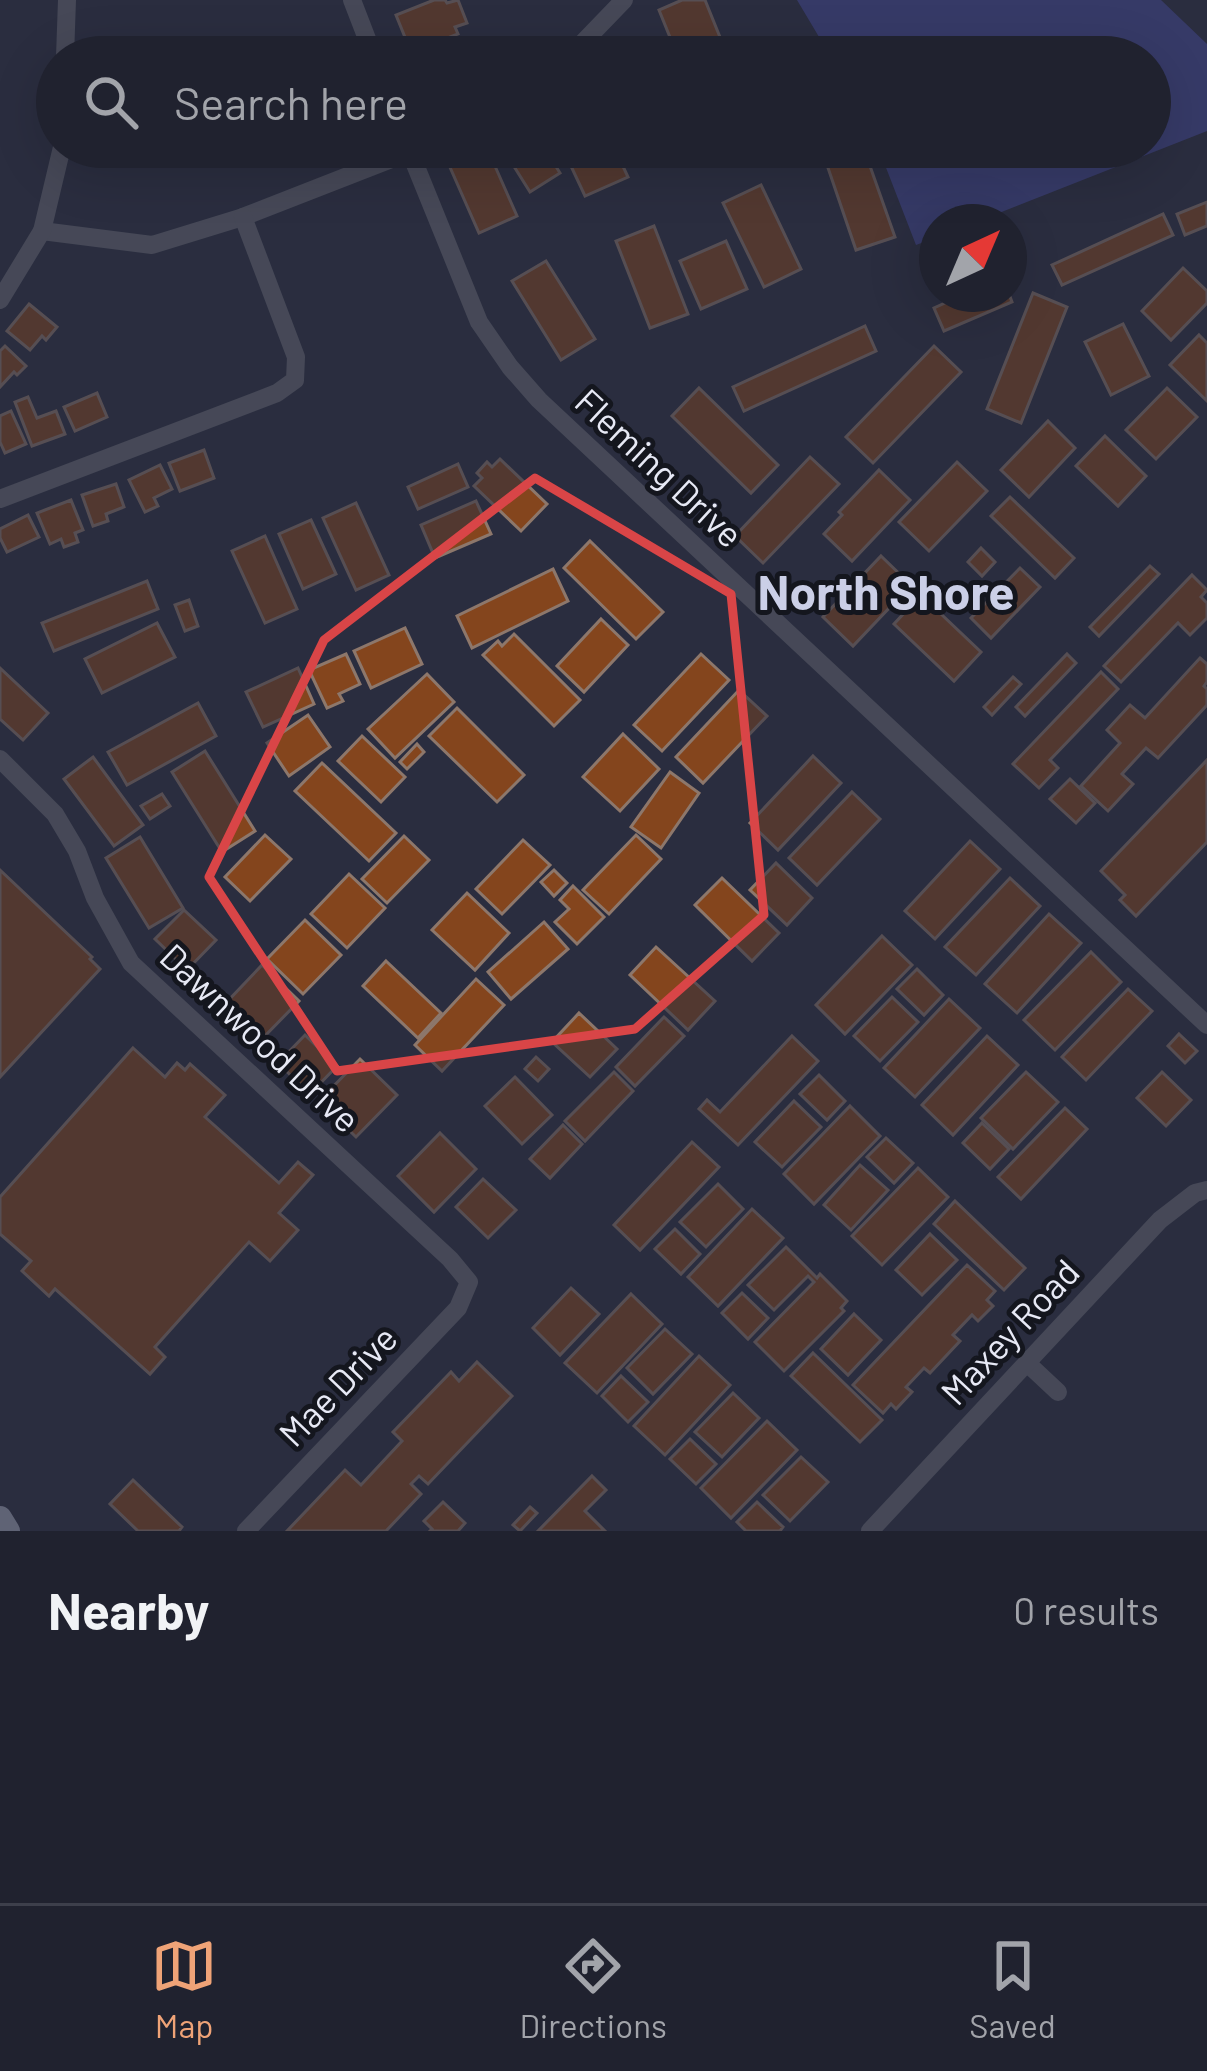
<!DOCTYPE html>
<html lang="en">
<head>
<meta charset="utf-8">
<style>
  :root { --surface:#20222f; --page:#282a37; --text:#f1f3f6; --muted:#a2a4aa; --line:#3d3f4b; --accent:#efa377 }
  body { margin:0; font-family:Barlow,sans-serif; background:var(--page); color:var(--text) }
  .compass { position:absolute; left:919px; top:204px; width:108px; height:108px; border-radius:50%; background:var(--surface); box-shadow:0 12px 48px #0002; rotate:44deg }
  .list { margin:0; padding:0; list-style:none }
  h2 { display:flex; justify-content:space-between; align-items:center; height:156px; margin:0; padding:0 48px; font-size:51px }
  h2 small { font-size:39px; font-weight:400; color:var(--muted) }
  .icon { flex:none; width:66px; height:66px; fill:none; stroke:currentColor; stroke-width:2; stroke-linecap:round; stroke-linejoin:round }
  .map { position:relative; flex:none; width:1207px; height:1531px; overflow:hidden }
  .search { position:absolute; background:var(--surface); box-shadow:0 12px 48px #0002; left:36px; right:36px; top:36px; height:132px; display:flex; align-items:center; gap:30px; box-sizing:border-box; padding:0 42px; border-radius:66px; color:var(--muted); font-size:45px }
  .sheet { height:372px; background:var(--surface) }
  nav { display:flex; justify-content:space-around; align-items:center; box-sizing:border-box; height:168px; border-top:3px solid var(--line); background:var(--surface); font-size:33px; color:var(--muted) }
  nav a { display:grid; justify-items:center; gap:6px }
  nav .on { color:var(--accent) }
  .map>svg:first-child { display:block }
  .forest { fill:#464998 }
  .building { fill:#84451d; stroke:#8d776b; stroke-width:3 }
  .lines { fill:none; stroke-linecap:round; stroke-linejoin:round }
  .minor { stroke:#686973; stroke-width:18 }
  .major { stroke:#a1a4b7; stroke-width:24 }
  .marked { fill:none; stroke:#d94547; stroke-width:9; stroke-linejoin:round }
  .labels { text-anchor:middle; stroke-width:10; stroke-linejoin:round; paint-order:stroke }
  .street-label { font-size:36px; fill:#e7e9f5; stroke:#14161e }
  .district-label { font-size:48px; font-weight:bold; fill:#cbcfe7; stroke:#14161e }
</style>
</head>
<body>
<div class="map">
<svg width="1207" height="1531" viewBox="0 0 1207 1531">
  <rect width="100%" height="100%" fill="#2a2d3f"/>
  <polygon class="forest" points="797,0 1161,0 1207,44 1207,131 976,222 937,222 937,237 916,245 878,147 1150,147 1150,57 831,57"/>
  <g class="building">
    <polygon points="434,0 445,0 447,3 458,0 467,23 455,27 458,34 411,52 396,15"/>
    <polygon points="682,0 705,0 728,57 678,57 659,10"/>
    <polygon points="513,147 544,147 560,173 530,192 505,152"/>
    <polygon points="562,147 614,147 628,177 585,196"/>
    <polygon points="487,148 517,216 479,233 449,165"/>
    <polygon points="864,149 895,237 856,250 826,162"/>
    <polygon points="761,185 801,269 764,287 723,203"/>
    <polygon points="1207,202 1207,226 1185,235 1177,214"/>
    <polygon points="1163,214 1173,235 1062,285 1052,265"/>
    <polygon points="654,226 688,314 650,328 616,241"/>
    <polygon points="726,241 747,289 701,309 680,261"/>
    <polygon points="546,261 595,339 561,360 512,281"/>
    <polygon points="1183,268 1207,291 1207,303 1171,340 1142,311"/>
    <polygon points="1033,293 1067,307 1021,423 987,409"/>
    <polygon points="965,294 1009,294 1012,302 944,331 934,308"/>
    <polygon points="29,304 57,327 46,340 42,336 30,350 7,331"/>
    <polygon points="1123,324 1149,376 1111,395 1085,342"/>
    <polygon points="865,326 876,351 744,411 733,387"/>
    <polygon points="1199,335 1207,343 1207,401 1170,365"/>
    <polygon points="5,346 26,366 17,375 14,372 0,387 0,351"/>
    <polygon points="934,346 961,372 873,463 846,437"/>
    <polygon points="699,388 778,465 751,493 672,416"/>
    <polygon points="1167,388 1197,417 1156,459 1126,430"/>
    <polygon points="97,393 107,417 75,431 64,407"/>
    <polygon points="28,397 37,418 56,411 65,434 32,446 15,402"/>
    <polygon points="11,411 26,444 5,453 0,442 0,416"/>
    <polygon points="1048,421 1075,448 1029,497 1001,470"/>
    <polygon points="1105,436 1146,476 1118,506 1076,466"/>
    <polygon points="204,450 214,478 180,491 169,463"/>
    <polygon points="810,457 839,484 763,563 735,536"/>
    <polygon points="500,459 547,504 521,531 474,486 482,478 477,473 487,462 492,467"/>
    <polygon points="957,462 987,491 929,551 899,522"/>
    <polygon points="458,464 468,487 418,509 408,487"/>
    <polygon points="160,465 172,489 154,498 158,506 145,512 129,480"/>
    <polygon points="879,470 910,500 852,561 824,534 842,515 839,512"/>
    <polygon points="116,484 124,507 106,514 108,521 93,526 82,495"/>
    <polygon points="1010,497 1074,558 1055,578 991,516"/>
    <polygon points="71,500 83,530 75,533 78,542 64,547 61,539 50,544 37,513"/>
    <polygon points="476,501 491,534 435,558 421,525"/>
    <polygon points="356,503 389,575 356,590 323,518"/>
    <polygon points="28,515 39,537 7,552 0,538 0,529"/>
    <polygon points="311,520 336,574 303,589 279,534"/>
    <polygon points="265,536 297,609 265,623 232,551"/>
    <polygon points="590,541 663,612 636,639 564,568"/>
    <polygon points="981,548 995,562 982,576 968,562"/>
    <polygon points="881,556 911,585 853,646 823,617"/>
    <polygon points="1150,566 1159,574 1099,636 1090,627"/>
    <polygon points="1020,568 1040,587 991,638 971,618"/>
    <polygon points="553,569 568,601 472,648 457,616"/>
    <polygon points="1192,575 1207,590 1201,597 1207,603 1207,618 1190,635 1178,623 1121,682 1104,666"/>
    <polygon points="147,581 158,609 54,651 42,623"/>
    <polygon points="921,595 981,652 954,681 894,624"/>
    <polygon points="189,600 198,626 185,631 175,605"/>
    <polygon points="601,619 628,645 584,692 557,666"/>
    <polygon points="157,623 175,657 102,693 85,659"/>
    <polygon points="405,628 422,664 371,688 354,651"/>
    <polygon points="514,634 580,700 554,726 483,655 498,641 502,646"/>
    <polygon points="346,654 360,684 339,694 343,701 327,708 309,670"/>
    <polygon points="701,654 729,680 662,751 634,725"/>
    <polygon points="1067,654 1076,663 1025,716 1016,707"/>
    <polygon points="1200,658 1207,664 1207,682 1204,686 1207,689 1207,705 1158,758 1146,748 1122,774 1133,784 1108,811 1081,786 1120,743 1107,730 1130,705 1145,718"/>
    <polygon points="0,668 48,713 23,740 0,719"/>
    <polygon points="298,668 314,704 263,727 246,692"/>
    <polygon points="1101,672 1118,689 1050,760 1058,768 1039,788 1013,764"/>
    <polygon points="427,674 454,702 395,758 368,729"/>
    <polygon points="1013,677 1021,684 992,715 984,707"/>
    <polygon points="739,690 767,716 703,783 676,757"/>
    <polygon points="198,703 216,736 127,785 108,752"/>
    <polygon points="457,708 524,775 497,802 429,736"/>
    <polygon points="308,715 330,747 289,776 267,743"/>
    <polygon points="623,734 659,769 620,811 583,777"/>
    <polygon points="362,736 405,777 381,802 338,761"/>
    <polygon points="417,744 424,752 407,769 400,762"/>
    <polygon points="205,751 255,831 222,852 172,772"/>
    <polygon points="813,756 841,783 778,850 750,823"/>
    <polygon points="93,757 143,825 114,846 64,779"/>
    <polygon points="1207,760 1207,842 1136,916 1120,900 1125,895 1101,871"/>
    <polygon points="322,763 396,833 369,861 295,791"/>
    <polygon points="670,772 699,793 661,848 631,827"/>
    <polygon points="1070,779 1095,803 1076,823 1050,799"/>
    <polygon points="852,792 880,819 817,885 789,858"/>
    <polygon points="162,794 170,806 150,819 141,806"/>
    <polygon points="265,835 291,859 250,901 225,877"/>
    <polygon points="636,835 661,859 609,914 583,890"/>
    <polygon points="404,836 429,860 387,903 362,879"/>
    <polygon points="140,837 183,908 149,928 106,858"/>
    <polygon points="523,840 550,865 502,914 476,889"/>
    <polygon points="970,841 1000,869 935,939 905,911"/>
    <polygon points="776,863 812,898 787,925 750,890"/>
    <polygon points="0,870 92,957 90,959 100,969 0,1077"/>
    <polygon points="554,870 567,883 554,896 541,882"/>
    <polygon points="349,874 385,908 347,948 311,914"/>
    <polygon points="722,878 779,933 752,961 695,905"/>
    <polygon points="1010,878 1040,906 976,975 945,947"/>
    <polygon points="573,886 604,917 577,944 555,922 569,909 560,900"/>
    <polygon points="467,893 509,933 475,970 432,930"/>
    <polygon points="184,910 216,940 187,970 155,939"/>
    <polygon points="1049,914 1081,943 1017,1013 985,984"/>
    <polygon points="305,920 341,955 303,994 267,959"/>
    <polygon points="544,922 568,949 511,999 488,972"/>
    <polygon points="882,936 912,965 845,1034 816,1005"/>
    <polygon points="656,947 715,1001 688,1030 630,975"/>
    <polygon points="1091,952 1121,982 1055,1050 1024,1020"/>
    <polygon points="386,961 441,1013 418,1038 363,986"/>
    <polygon points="262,965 299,1001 261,1040 224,1005"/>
    <polygon points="917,969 943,995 924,1015 897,989"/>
    <polygon points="476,979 504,1005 442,1071 415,1045"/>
    <polygon points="1128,989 1152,1011 1086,1080 1062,1057"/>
    <polygon points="892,997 918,1022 880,1061 854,1036"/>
    <polygon points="949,999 980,1028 915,1097 884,1068"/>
    <polygon points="579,1013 617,1049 590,1077 552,1042"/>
    <polygon points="664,1017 684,1036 635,1086 616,1067"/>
    <polygon points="1179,1034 1197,1051 1185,1063 1168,1046"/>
    <polygon points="305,1035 337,1066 310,1094 278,1063"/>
    <polygon points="792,1036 818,1061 738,1145 699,1109 707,1100 720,1112"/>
    <polygon points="987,1036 1018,1065 953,1135 922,1105"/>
    <polygon points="133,1048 165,1077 177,1063 185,1070 190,1064 225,1095 205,1117 279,1183 298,1162 313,1175 279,1213 298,1230 270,1261 249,1242 155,1347 165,1357 150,1374 55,1289 49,1296 22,1271 31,1261 0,1234 0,1197"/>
    <polygon points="536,1057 549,1069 538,1081 525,1069"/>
    <polygon points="360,1059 397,1095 356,1137 319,1101"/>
    <polygon points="614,1072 633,1091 585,1141 565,1121"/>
    <polygon points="1026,1072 1058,1102 1013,1149 981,1118"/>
    <polygon points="1162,1072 1191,1100 1166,1126 1137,1098"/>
    <polygon points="819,1075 845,1101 827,1120 800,1094"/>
    <polygon points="515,1077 552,1115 522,1144 485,1106"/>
    <polygon points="794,1101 821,1127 782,1167 755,1142"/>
    <polygon points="850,1106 880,1136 814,1204 784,1174"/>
    <polygon points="1065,1108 1087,1129 1021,1199 998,1177"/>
    <polygon points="982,1123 1009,1149 990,1169 963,1143"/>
    <polygon points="563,1125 582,1144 550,1178 530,1159"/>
    <polygon points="440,1133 476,1169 434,1212 398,1176"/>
    <polygon points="886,1138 913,1163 894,1183 867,1157"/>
    <polygon points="692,1142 719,1167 640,1250 614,1225"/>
    <polygon points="860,1165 888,1190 851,1230 824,1205"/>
    <polygon points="918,1168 948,1197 882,1265 852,1236"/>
    <polygon points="483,1179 516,1210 488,1238 456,1207"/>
    <polygon points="718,1184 743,1209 706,1247 680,1222"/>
    <polygon points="955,1201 1025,1268 1004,1290 934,1224"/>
    <polygon points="752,1209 783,1238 718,1306 688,1277"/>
    <polygon points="675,1229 700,1254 681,1274 655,1249"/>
    <polygon points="930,1234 957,1260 922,1295 896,1270"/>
    <polygon points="786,1247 817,1278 820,1274 847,1301 841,1308 844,1311 784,1371 755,1342 814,1282 808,1276 774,1310 748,1285"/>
    <polygon points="967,1265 995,1291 987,1300 993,1306 978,1321 972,1315 953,1335 960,1341 930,1373 924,1368 906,1387 912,1392 896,1409 891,1404 883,1413 853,1385"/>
    <polygon points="571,1288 599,1314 560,1355 533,1328"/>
    <polygon points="742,1293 768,1318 748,1339 722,1313"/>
    <polygon points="631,1294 662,1324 597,1393 565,1363"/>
    <polygon points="854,1314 881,1340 848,1375 821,1349"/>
    <polygon points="665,1329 692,1354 653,1394 627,1368"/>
    <polygon points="813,1353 882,1420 860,1442 791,1376"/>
    <polygon points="699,1356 730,1385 665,1455 634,1426"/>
    <polygon points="477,1362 512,1396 428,1484 419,1476 411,1484 421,1494 386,1531 287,1531 345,1470 361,1485 402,1441 393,1432 451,1372 459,1381"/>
    <polygon points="621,1376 648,1402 628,1422 602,1396"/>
    <polygon points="733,1393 759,1418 722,1457 695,1432"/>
    <polygon points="767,1421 797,1450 731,1518 701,1488"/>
    <polygon points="690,1439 716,1464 696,1484 670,1459"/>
    <polygon points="801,1457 828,1482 790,1521 763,1495"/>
    <polygon points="592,1476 606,1490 585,1511 605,1531 538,1531"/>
    <polygon points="133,1480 182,1527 179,1531 138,1531 110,1504"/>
    <polygon points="443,1502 465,1523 458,1531 430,1531 432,1529 424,1521"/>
    <polygon points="757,1502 783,1527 780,1531 746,1531 737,1522"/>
    <polygon points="530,1507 537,1513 520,1531 513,1525"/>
  </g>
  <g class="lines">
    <g class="minor">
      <polyline points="352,0 374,57"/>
      <polyline points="65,57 67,0"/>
      <polyline points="569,57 624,0"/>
      <polyline points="408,147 479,322 510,367 539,400 1207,1025"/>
      <polyline points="42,231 152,245 243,217 422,147"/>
      <polyline points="0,300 42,231 62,147"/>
      <polyline points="0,499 277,393 295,380 296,357 243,217"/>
      <polyline points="0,759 55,814 77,851 95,898 131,963 450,1259 469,1282 458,1308 246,1531"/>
      <polyline points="1027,1363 1058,1392"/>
      <polyline points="870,1531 1160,1220 1195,1193 1207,1190"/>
    </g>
    <polyline class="major" points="0,1518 8,1531"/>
  </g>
  <path d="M0 0H1207V1531H0ZM535,478l196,116 33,321 -129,114 -298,42 -128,-194 115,-237z" fill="#2a2d3f" fill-opacity=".55" fill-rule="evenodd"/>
  <path class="marked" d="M535,478l196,116 33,321 -129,114 -298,42 -128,-194 115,-237z"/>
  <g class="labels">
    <g class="street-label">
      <text transform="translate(659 468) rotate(43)" y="13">Fleming Drive</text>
      <text transform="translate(260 1038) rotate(43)" y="13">Dawnwood Drive</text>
      <text transform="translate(1010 1332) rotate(-47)" y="13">Maxey Road</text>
      <text transform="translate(338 1386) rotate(-46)" y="13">Mae Drive</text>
    </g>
    <g class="district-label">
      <text x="886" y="610">North Shore</text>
    </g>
  </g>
</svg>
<svg class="compass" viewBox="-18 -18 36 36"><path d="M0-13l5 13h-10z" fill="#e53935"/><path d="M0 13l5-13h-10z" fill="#a2a4aa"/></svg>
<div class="search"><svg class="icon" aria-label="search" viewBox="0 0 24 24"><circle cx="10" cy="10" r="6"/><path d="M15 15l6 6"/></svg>Search here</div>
</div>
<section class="sheet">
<h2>Nearby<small>0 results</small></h2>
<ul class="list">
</ul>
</section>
<nav>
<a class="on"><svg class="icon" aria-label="map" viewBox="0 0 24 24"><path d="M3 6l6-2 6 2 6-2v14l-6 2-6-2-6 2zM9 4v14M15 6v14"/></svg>Map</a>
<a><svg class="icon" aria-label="directions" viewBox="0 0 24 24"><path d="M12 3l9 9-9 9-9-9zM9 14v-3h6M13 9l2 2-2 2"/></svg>Directions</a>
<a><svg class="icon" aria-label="saved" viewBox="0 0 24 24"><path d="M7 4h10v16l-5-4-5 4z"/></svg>Saved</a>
</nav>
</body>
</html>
